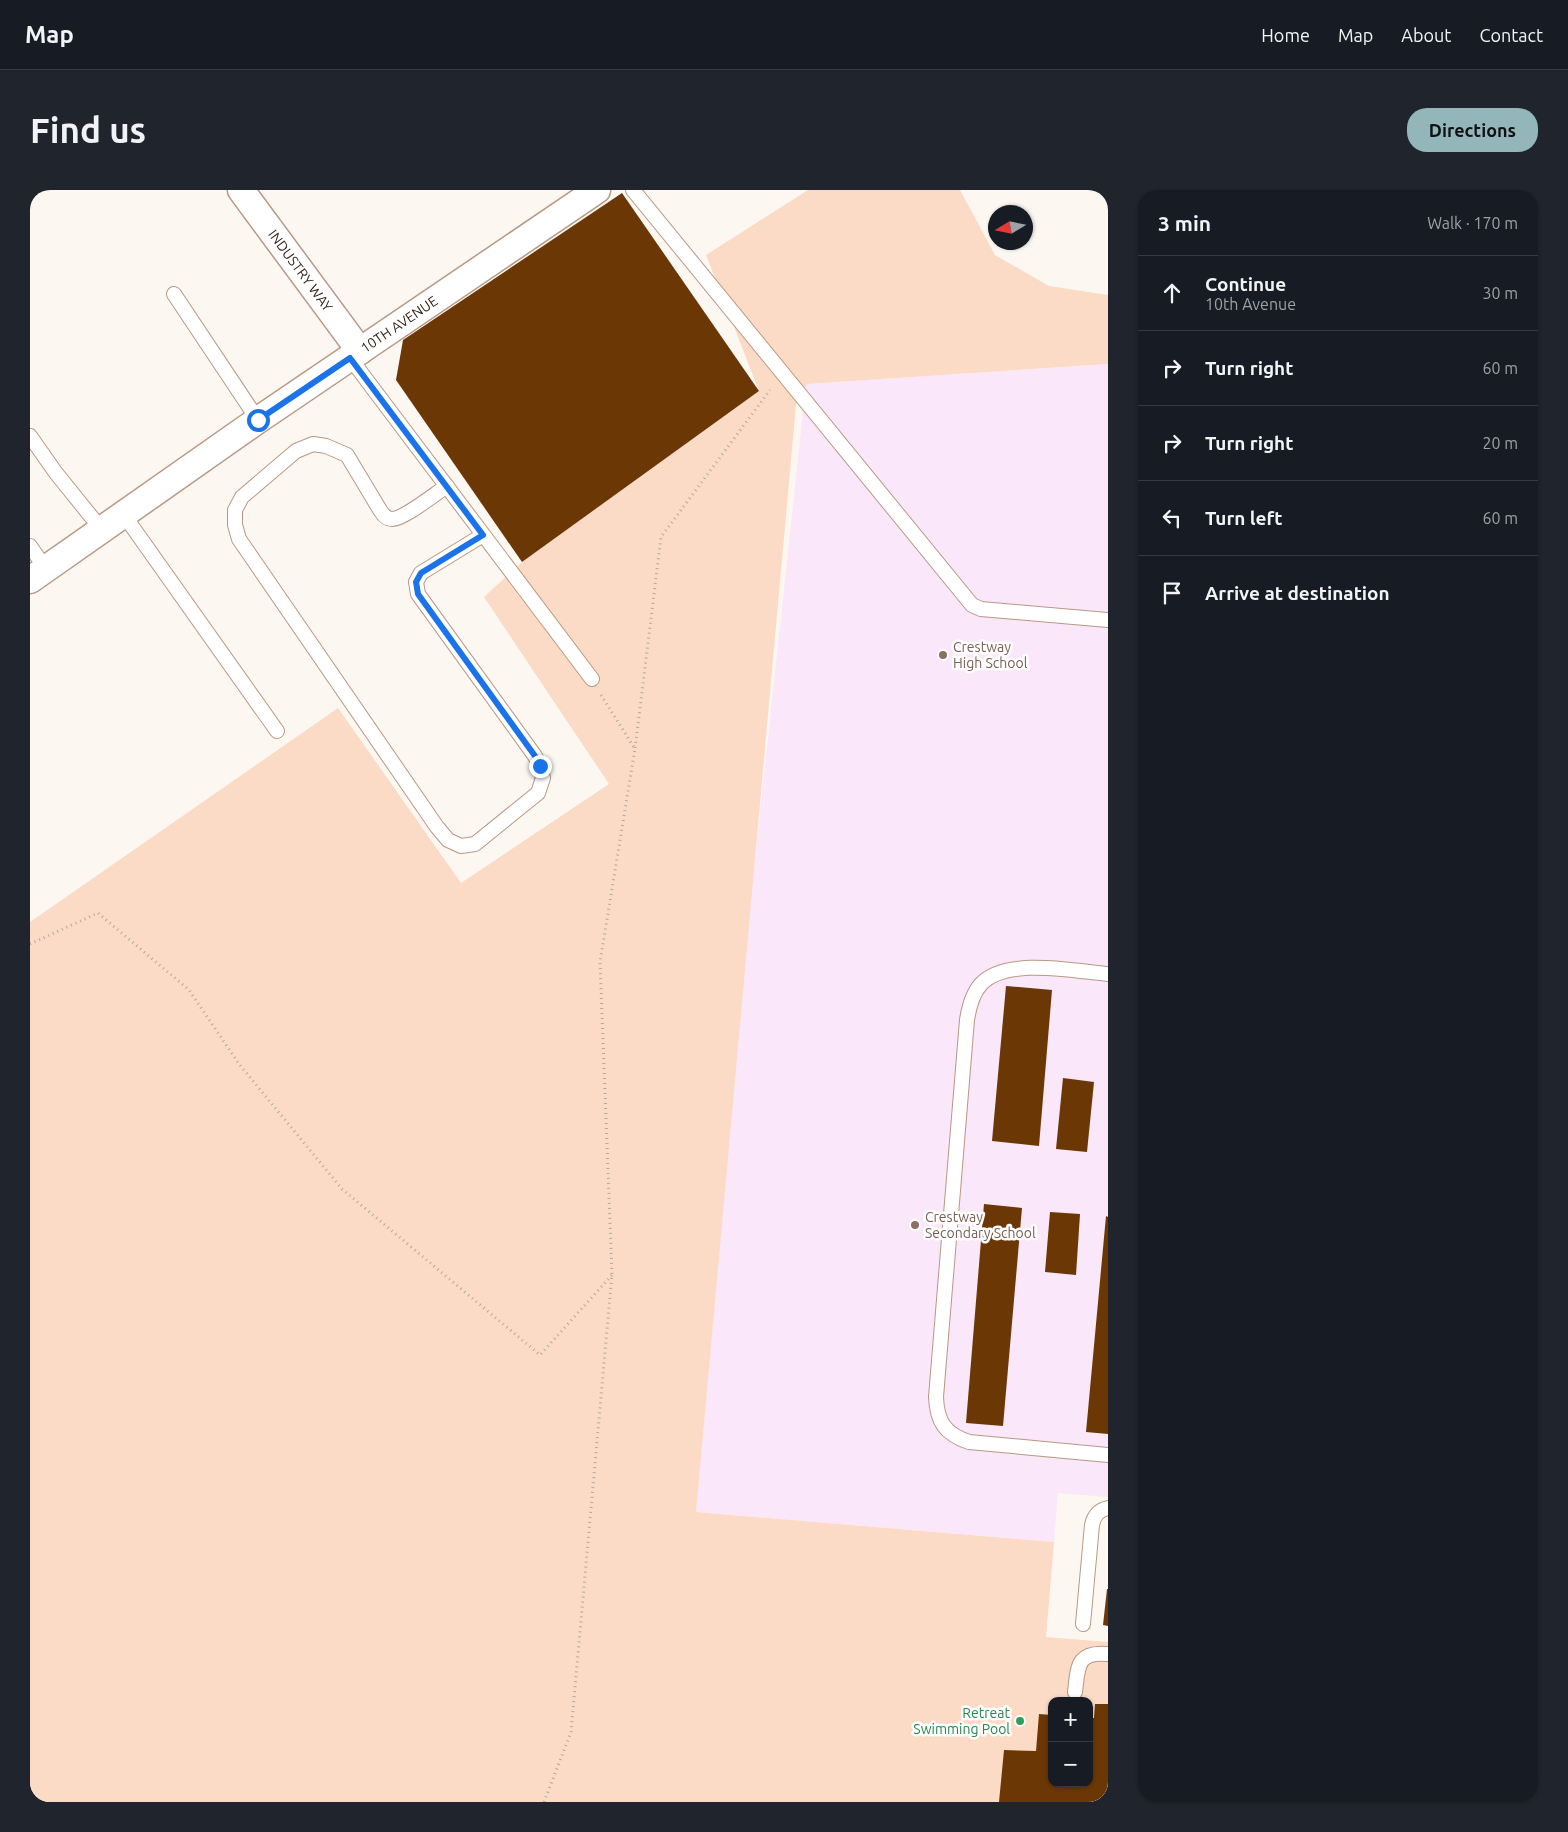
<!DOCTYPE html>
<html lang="en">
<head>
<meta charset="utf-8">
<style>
  :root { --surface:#171b24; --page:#20242c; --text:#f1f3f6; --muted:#9ea1a6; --line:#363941; --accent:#93b6ba }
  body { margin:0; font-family:Ubuntu,sans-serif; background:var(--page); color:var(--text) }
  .controls { position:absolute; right:15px; bottom:15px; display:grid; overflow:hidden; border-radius:10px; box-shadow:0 1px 4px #0004 }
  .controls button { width:45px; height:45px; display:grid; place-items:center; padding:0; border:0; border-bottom:1px solid var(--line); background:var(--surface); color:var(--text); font:25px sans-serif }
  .compass { position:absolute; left:958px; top:15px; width:45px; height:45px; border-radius:50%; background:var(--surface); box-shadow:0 1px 4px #0004; rotate:260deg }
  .stop { position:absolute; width:15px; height:15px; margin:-11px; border:4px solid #1a73e8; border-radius:50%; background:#fff }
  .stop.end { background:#1a73e8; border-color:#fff; box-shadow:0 1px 5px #0008 }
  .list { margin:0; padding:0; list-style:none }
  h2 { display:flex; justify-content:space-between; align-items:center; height:65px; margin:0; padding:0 20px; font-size:21px }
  h2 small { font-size:16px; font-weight:400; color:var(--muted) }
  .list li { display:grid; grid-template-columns:32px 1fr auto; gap:15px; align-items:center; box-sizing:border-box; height:75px; padding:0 20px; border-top:1px solid var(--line) }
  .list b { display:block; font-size:19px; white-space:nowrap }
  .list p { margin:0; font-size:16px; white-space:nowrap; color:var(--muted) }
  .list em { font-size:16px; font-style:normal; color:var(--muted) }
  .icon { flex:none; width:28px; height:28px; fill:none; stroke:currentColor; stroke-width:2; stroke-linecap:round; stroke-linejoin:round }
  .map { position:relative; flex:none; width:1078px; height:1612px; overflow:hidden; border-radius:20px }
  header { display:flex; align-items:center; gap:30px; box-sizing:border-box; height:70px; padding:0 25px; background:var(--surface); border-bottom:1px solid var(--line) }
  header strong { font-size:24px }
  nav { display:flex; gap:28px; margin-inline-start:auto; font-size:18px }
  .intro { display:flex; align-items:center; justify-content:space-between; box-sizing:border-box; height:120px; padding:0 30px }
  h1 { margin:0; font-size:35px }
  .button { padding:12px 22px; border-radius:20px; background:var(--accent); color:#111; font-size:18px; font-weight:700 }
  main { display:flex; gap:30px; padding:0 30px }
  aside { flex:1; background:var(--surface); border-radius:20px; box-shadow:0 1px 4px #0004 }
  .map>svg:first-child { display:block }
  .education { fill:#fae7f9 }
  .green { fill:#fbdbc6; fill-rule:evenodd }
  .building { fill:#6b3705 }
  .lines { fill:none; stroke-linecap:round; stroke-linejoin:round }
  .lane-casing { stroke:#b89882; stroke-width:16 }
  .street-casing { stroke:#b89882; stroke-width:29 }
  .path { stroke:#b1a8a2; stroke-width:3; stroke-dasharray:1 4; stroke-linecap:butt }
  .lane { stroke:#fff; stroke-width:14 }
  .street { stroke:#fff; stroke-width:26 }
  .route { stroke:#1a73e8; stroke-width:6 }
  .education-dot { fill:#8d6e63; stroke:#fff; stroke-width:2 }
  .leisure-dot { fill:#2e9e5b; stroke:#fff; stroke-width:2 }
  .labels { text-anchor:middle; stroke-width:5; stroke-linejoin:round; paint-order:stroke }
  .street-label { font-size:14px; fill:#30241b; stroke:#fff }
  .education-label { font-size:14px; fill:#785e54; stroke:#fff; text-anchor:start }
  .leisure-label { font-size:14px; fill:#27864d; stroke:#fff; text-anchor:end }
</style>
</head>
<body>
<header>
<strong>Map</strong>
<nav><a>Home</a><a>Map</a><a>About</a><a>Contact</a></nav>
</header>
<div class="intro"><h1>Find us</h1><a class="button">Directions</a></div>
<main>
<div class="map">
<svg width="1078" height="1612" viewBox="0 0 1078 1612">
  <rect width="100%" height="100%" fill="#fdf7f2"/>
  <polygon class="education" points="1078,174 1078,1307 1028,1303 1024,1352 666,1322 718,735 776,194"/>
  <path class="green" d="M778,0h152l35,65 54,31 59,9v69l-301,20 -11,21 -100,1107 358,30 -8,95 62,5v160h-1078v-880l308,-214 123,175 148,-99 -125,-187 38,-35 237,-171 -53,-136zM1022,1511h37v82h-37z"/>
  <g class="building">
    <polygon points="592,3 729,201 492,372 366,190 373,150"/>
    <polygon points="976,796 1022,800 1009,956 962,951"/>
    <polygon points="1033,888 1064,892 1057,962 1026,959"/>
    <polygon points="954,1014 992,1018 973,1236 936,1233"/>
    <polygon points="1020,1022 1050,1024 1046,1085 1015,1082"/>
    <polygon points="1076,1026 1078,1027 1078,1244 1056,1242"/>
    <polygon points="1077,1399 1078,1399 1078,1436 1073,1435"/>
    <polygon points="1065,1514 1078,1514 1078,1612 969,1612 974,1560 1006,1561 1009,1524 1022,1525 1022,1593 1059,1593 1059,1528 1064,1528"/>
  </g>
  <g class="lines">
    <defs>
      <g id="lane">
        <polyline points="603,0 942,415 951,419 1078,430"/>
        <polyline points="144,104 228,230"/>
        <polyline points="320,168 562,489"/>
        <polyline points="0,246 26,283 72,340"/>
        <path d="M417,296c-11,7 -43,33 -55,33 -6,0 -9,-4 -12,-9l-33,-55 -21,-9 -13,-2 -17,7 -54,46 -7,13v15l4,14 198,288 11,13 13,6 14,-2 63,-51 5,-15 -3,-12 -5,-10 -117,-162 -2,-12 5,-9 62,-38"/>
        <polyline points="94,325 247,541"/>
        <polyline points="0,356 16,379"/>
        <path d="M1078,784c-34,-3 -102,-17 -127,10 -9,10 -12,23 -14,36l-31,377c1,25 9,37 33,45l139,13"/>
        <path d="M1053,1434l9,-99c2,-9 6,-15 16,-17"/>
        <path d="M1045,1502c3,-26 2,-41 33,-38"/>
      </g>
      <g id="street">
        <path id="s1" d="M211,0l119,161"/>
        <path id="s2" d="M0,390l228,-160 339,-230"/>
      </g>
    </defs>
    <use href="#lane" class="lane-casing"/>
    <use href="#street" class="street-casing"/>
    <g class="path">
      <polyline points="571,505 605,559 631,347 740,200"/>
      <polyline points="0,754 68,723 159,800 209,874 312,999 510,1165 582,1085"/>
      <polyline points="514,1612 541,1542 582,1084 570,772 605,559"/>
    </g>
    <use href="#lane" class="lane"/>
    <use href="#street" class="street"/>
  </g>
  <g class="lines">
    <polyline class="route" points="228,230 320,168 453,345 391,383 386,392 388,404 505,566 510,576"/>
  </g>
  <g class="education-dot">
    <circle cx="913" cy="465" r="5"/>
    <circle cx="885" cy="1035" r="5"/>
  </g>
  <circle class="leisure-dot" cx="990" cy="1531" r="5"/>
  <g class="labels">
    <g class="street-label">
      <text dy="5" stroke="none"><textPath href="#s1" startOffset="100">INDUSTRY WAY</textPath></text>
      <text dy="5" stroke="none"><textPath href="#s2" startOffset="449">10TH AVENUE</textPath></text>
    </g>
    <g class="education-label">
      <text x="923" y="462">Crestway<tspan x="923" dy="16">High School</tspan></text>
      <text x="895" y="1032">Crestway<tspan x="895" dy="16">Secondary School</tspan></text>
    </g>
    <g class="leisure-label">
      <text x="980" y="1528">Retreat<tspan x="980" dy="16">Swimming Pool</tspan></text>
    </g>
  </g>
</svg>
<div class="controls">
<button>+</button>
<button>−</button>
</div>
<svg class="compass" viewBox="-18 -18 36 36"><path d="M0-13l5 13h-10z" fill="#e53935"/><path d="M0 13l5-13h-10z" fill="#9ea1a6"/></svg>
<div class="stop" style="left:228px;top:230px"></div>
<div class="stop end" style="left:510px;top:576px"></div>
</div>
<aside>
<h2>3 min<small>Walk · 170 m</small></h2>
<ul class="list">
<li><svg class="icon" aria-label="ahead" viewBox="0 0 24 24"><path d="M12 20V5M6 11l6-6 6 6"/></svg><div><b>Continue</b><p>10th Avenue</p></div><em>30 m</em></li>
<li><svg class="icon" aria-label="right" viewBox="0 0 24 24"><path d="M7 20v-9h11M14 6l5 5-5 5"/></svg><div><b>Turn right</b></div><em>60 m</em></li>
<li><svg class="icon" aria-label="right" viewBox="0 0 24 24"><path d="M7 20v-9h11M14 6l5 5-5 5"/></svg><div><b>Turn right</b></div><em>20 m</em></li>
<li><svg class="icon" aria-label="left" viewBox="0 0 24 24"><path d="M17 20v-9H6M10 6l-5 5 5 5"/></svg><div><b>Turn left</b></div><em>60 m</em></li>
<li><svg class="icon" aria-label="arrive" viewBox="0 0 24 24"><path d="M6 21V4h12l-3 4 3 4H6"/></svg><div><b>Arrive at destination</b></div></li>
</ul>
</aside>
</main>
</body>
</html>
